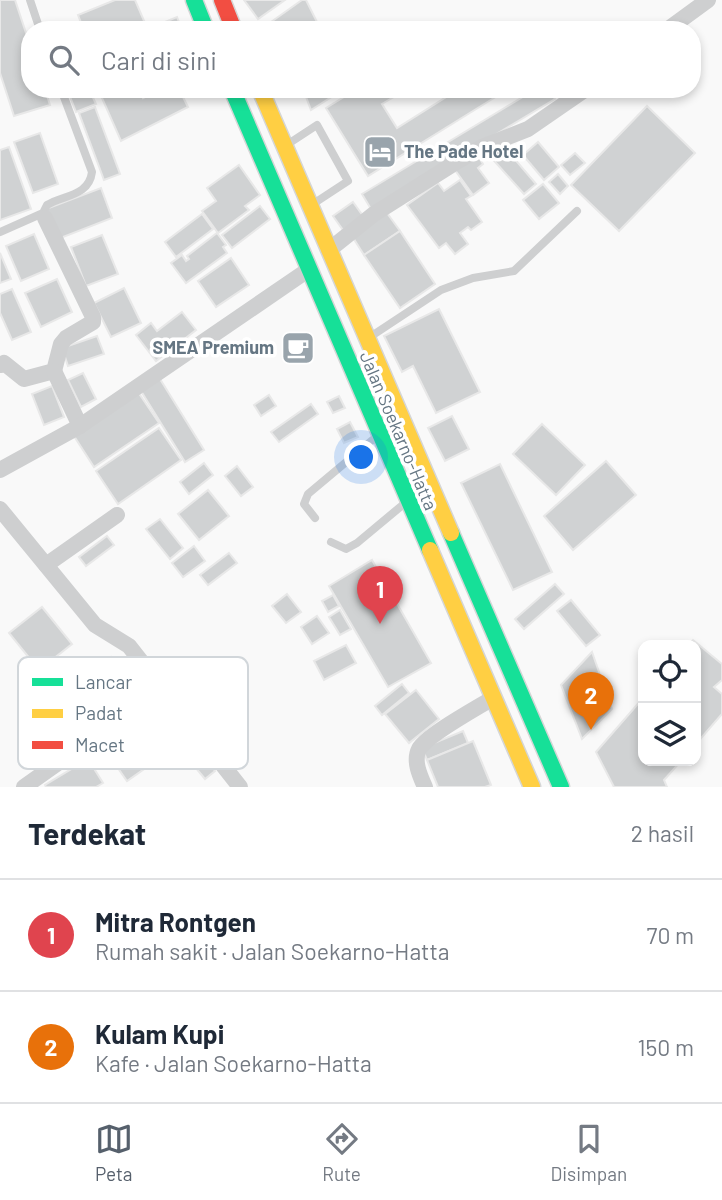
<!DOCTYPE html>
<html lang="id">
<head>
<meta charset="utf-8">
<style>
  :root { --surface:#fff; --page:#f2f2f3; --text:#1f2937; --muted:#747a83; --line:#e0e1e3; --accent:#56606c }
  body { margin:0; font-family:Barlow,sans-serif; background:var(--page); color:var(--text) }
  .controls { position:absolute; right:21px; bottom:21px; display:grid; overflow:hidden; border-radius:14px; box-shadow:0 4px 10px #0003 }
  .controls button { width:63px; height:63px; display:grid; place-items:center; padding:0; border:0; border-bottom:2px solid var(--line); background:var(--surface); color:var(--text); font:35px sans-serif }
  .you { position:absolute; left:362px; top:458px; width:24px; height:24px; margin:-18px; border:5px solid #fff; border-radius:50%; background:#1a73e8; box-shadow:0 0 0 10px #1a73e833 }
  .badge { display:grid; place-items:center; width:46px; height:46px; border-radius:50%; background:var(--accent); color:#fff; font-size:23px; font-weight:700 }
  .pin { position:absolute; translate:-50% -58px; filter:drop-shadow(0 2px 4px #0008) }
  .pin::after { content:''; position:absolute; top:37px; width:24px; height:21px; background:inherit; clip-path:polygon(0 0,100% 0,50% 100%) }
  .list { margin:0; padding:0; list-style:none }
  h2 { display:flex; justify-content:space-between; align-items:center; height:91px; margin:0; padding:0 28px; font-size:30px }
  h2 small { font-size:23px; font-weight:400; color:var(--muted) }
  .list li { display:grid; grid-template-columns:46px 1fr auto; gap:21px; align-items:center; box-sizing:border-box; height:112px; padding:0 28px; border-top:2px solid var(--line) }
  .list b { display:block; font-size:26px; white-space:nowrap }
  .list p { margin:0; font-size:23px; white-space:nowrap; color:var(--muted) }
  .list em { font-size:23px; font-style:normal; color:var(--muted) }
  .icon { flex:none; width:38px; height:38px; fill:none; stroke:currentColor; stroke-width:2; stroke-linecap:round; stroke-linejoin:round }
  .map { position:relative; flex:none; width:722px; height:787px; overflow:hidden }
  .search { position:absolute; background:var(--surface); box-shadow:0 4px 10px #0003; left:21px; right:21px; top:21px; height:77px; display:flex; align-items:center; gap:18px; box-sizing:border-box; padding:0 24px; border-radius:28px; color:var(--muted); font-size:26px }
  .sheet { height:315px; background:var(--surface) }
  nav { display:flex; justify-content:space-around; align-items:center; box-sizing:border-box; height:98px; border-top:2px solid var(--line); background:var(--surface); font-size:19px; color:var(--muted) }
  nav a { display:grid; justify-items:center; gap:4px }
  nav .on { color:var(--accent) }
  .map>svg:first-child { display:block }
  .building { fill:#d0d2d3; stroke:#e8e8e8; stroke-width:2 }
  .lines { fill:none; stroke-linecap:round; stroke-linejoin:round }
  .fast-casing { stroke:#d5d6d6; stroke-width:19 }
  .slow-casing { stroke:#d5d6d6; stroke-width:19 }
  .jam-casing { stroke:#d5d6d6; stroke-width:19 }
  .lane { stroke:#cecfd0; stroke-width:8 }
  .street { stroke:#cecfd0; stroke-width:16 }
  .fast { stroke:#16e098; stroke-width:16 }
  .slow { stroke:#ffcf43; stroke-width:16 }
  .jam { stroke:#f24e42; stroke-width:16 }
  .labels { text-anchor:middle; stroke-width:7; stroke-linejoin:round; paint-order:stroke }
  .poi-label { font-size:18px; font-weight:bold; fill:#657683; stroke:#fff; text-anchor:start }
  .street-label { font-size:18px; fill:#657683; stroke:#fff }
  .key { fill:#fff; stroke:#d1d6da; stroke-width:2 }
  .key-label { font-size:19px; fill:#657683 }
</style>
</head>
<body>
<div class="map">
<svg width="722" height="787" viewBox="0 0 722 787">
  <rect width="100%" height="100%" fill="#f9f9f9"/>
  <g class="building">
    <polygon points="0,0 15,0 30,45 30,89 45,89 50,105 14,116 0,73"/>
    <polygon points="115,0 135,0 148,30 84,30 78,15"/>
    <polygon points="244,0 285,0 258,19"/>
    <polygon points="302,0 306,0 321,30 275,30 271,22"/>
    <polygon points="177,17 182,30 157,30 155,26"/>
    <polygon points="67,89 89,89 96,104 76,112"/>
    <polygon points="98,89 139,89 143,98 160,89 179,89 188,107 121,141"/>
    <polygon points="303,89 344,89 311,110"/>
    <polygon points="357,89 407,89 382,104 397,128 459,89 500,89 502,93 368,176 326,108"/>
    <polygon points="536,89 549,89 555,99 371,209 362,194"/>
    <polygon points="647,106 695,153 619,231 571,185"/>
    <polygon points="95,107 120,174 104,180 79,113"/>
    <polygon points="40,133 58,184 33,193 14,142"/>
    <polygon points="538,142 559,167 544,180 523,155"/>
    <polygon points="501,143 536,184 524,194 488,154"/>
    <polygon points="9,147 31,209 0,220 0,150"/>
    <polygon points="575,153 585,163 570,175 561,165"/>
    <polygon points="477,154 483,164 478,168 489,183 473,195 455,170"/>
    <polygon points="239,165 260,195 245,206 249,210 218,233 202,211 216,201 207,188"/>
    <polygon points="558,174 568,186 560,194 549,182"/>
    <polygon points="460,180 471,196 466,199 482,222 471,230 468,227 460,233 468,244 455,254 446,243 439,248 407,205 438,183 444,191"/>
    <polygon points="543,184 559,203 539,219 523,200"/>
    <polygon points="101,188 112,218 58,239 46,209"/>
    <polygon points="353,202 363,216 343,230 333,216"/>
    <polygon points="260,206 270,219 232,248 222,235"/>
    <polygon points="387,213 400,231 364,255 352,236"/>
    <polygon points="202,214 213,229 176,257 165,242"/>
    <polygon points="400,231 435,284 400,308 364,255"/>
    <polygon points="217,233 226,245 223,247 227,253 186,283 171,263 182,255 186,261 189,259 187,256"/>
    <polygon points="34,234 49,269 21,281 6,246"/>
    <polygon points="102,235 118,274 86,286 71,247"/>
    <polygon points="0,253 11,279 0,283"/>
    <polygon points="231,258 249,285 216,307 198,281"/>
    <polygon points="57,279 72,312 41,327 25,293"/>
    <polygon points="124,288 141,323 111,337 94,303"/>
    <polygon points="12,289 31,332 12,340 0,313 0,294"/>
    <polygon points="439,309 480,392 436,413 413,366 402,372 384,336"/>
    <polygon points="182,312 196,330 156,361 136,335 151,323 157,331"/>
    <polygon points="97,336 104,354 68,366 62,348"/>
    <polygon points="83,373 96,399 81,407 68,380"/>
    <polygon points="160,379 204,450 185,462 141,391"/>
    <polygon points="52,386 64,417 44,425 32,394"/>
    <polygon points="138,392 159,423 94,467 74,436"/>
    <polygon points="269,395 276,406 261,416 254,405"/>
    <polygon points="339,396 345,408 333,413 327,402"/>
    <polygon points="311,404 318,414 279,442 271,432"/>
    <polygon points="452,416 469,449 445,461 428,428"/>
    <polygon points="350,422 358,437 344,443 337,429"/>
    <polygon points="542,424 585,465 556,495 513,454"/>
    <polygon points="159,428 181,460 118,504 96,471"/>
    <polygon points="606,461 636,495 573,550 544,516"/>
    <polygon points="204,463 213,475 189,494 180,482"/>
    <polygon points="500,464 552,572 513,590 461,483"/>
    <polygon points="237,466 253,487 241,496 225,476"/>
    <polygon points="208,490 229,516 199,540 178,514"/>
    <polygon points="160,519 183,548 170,559 146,529"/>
    <polygon points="107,536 114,545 86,566 79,557"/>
    <polygon points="194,546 205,561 183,577 172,563"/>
    <polygon points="229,553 237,563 208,585 200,575"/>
    <polygon points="372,560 431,663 388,687 329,586"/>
    <polygon points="555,584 564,594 524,629 515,619"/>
    <polygon points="287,594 301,612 286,623 272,606"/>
    <polygon points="333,595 339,606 328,612 322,601"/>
    <polygon points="571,600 600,635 586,646 557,611"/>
    <polygon points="42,607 72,644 39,670 9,633"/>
    <polygon points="340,610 351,629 340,635 329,617"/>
    <polygon points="317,616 329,633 312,644 301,627"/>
    <polygon points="693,640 722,664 722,680 714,687 722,694 722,714 696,744 696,645 688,645"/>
    <polygon points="346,645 356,663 324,680 314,661"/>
    <polygon points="592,652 612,709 582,739 561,685"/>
    <polygon points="111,657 117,666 73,696 67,687"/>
    <polygon points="402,684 409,693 382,715 375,706"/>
    <polygon points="416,690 439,719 409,743 385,714"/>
    <polygon points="643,698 643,761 681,761 664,780 667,787 614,787 596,752"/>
    <polygon points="148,720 170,751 127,781 106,751"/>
    <polygon points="463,731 468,743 427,760 422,748"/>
    <polygon points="473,741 491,785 485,787 438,787 427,760"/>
    <polygon points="88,759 103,783 96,787 46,787 45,785"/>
    <polygon points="206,759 215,771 205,779 195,767"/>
  </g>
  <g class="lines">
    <defs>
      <g id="fast">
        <polyline points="194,0 206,30"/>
        <polyline points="232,89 430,550"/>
        <polyline points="451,533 561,787"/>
      </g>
      <g id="slow">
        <polyline points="260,89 451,533"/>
        <polyline points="430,550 532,787"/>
      </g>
      <polyline id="jam" points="222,0 234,30"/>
    </defs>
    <use href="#fast" class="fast-casing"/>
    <use href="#slow" class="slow-casing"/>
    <use href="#jam" class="jam-casing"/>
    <g class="lane">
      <polyline points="30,0 40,30"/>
      <polyline points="288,144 317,125 348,181 316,202"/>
      <path d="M0,232l43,-19 4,-8c17,-10 42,-9 45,-33l-31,-83"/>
      <polyline points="373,335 441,290 473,278 514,271 577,211"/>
      <polyline points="315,518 304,504 308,494 376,437"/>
      <polyline points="331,542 346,549 357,543 405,503"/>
    </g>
    <g class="street">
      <polyline points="667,30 708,0"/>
      <polyline points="329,250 374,214 458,161 482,147 528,129 586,89"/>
      <polyline points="1,365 4,363 24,379 54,371 61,344 66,338 93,322 93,317 45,218"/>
      <polyline points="54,371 80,426"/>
      <polyline points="0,470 80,426 308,270"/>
      <polyline points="0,509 95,625 129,646 240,787"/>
      <polyline points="46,565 117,515"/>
      <polyline points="24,787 72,753 168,693"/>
      <path d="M425,787c-5,-11 -12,-26 -6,-38 8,-14 58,-41 74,-51"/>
    </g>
    <use href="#fast" class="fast"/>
    <use href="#slow" class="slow"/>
    <use href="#jam" class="jam"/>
  </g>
  <defs>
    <symbol id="hotel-square" viewBox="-11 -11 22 22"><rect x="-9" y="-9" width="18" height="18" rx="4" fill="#99a4ac" stroke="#fff"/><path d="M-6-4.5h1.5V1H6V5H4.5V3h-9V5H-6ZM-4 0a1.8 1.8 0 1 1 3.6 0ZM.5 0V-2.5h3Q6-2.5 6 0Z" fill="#fff"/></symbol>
    <symbol id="cafe-square" viewBox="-11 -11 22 22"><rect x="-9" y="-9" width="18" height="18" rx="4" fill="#99a4ac" stroke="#fff"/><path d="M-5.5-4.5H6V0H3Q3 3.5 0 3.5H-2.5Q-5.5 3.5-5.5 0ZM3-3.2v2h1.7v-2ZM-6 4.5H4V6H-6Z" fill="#fff"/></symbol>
  </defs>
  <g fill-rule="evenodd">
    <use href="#hotel-square" x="361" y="133" width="38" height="38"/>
    <use href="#cafe-square" x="279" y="329" width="38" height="38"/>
  </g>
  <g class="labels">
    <g class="poi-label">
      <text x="404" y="158">The Pade Hotel</text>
      <text x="274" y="354" text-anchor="end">SMEA Premium</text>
    </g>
    <g class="street-label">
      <text transform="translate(398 431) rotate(67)" y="6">Jalan Soekarno-Hatta</text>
    </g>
  </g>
  <rect x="18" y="657" width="230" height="112" rx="10" class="key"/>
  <rect x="32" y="678" width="31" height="8" fill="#16e098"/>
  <rect x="32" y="709" width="31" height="9" fill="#ffcf43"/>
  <rect x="32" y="741" width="31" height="8" fill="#f24e42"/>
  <g class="key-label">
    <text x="75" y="689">Lancar</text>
    <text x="75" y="720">Padat</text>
    <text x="75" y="752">Macet</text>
  </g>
</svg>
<div class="controls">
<button><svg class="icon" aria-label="locate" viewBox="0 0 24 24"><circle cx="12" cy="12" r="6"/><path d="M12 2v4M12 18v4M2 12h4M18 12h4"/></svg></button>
<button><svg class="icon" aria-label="layers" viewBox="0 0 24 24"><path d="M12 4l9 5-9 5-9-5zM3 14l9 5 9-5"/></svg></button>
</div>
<div class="you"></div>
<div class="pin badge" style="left:380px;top:624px;background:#e0444e">1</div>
<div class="pin badge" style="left:591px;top:730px;background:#e8710a">2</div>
<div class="search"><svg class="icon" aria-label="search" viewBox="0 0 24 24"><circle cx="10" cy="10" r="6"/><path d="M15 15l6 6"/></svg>Cari di sini</div>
</div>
<section class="sheet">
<h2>Terdekat<small>2 hasil</small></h2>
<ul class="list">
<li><span class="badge" style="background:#e0444e">1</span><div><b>Mitra Rontgen</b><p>Rumah sakit · Jalan Soekarno-Hatta</p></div><em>70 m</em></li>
<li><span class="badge" style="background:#e8710a">2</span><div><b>Kulam Kupi</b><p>Kafe · Jalan Soekarno-Hatta</p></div><em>150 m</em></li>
</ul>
</section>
<nav>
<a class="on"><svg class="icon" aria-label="map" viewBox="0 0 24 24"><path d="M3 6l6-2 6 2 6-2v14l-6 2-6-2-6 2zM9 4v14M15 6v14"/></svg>Peta</a>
<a><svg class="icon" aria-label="directions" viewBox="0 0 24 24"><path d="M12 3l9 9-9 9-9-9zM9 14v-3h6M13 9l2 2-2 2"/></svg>Rute</a>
<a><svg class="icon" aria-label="saved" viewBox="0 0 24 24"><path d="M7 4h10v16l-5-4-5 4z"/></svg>Disimpan</a>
</nav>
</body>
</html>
